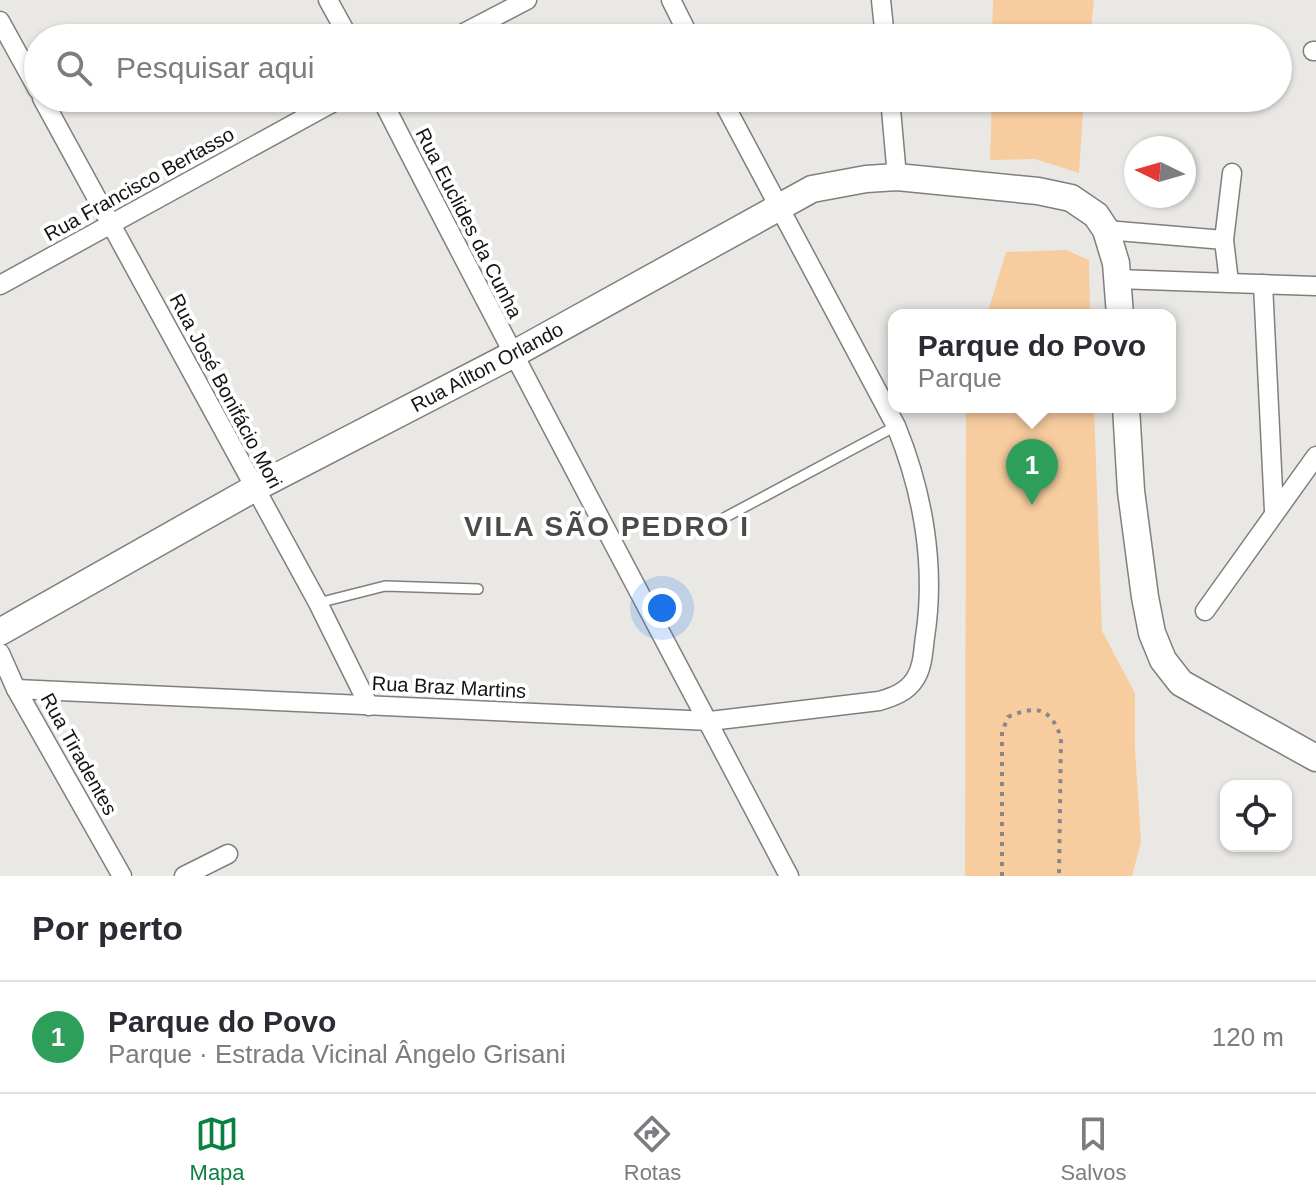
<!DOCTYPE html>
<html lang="pt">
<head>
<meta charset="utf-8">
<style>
  :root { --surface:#fff; --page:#f7f7f7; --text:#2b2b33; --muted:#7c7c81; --line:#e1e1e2; --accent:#0b8043 }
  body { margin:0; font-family:Helvetica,sans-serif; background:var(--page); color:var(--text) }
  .controls { position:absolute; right:24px; bottom:24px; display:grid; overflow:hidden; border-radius:16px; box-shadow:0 2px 6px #0004 }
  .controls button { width:72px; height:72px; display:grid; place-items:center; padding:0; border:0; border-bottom:2px solid var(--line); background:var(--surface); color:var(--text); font:40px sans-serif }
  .compass { position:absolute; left:1124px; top:136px; width:72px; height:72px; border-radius:50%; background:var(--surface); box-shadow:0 2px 6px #0004; rotate:275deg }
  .you { position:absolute; left:662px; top:608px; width:28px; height:28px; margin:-20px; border:6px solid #fff; border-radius:50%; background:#1a73e8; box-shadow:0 0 0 12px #1a73e833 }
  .badge { display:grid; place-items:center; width:52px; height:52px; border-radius:50%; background:var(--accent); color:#fff; font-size:26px; font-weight:700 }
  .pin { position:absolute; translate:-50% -66px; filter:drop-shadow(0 2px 4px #0008) }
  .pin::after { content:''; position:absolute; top:42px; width:28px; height:24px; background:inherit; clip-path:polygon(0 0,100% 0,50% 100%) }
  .popup { position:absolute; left:888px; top:309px; width:288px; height:104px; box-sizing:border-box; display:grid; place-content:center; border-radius:16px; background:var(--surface); filter:drop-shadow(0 2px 6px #0005); font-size:26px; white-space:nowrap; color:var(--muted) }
  .popup b { font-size:30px; color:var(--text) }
  .popup::after { content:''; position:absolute; left:50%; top:100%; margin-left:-16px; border:16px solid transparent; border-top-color:var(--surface) }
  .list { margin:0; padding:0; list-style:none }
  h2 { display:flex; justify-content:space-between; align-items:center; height:104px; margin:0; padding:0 32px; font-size:34px }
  h2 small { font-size:26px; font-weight:400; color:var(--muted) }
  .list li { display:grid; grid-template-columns:52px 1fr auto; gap:24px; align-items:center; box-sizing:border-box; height:112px; padding:0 32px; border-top:2px solid var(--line) }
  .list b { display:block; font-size:30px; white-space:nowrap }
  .list p { margin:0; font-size:26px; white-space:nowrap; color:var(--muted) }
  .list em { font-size:26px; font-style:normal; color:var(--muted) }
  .icon { flex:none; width:44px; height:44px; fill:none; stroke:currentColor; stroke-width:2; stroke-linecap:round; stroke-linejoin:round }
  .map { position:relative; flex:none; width:1316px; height:876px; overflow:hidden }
  .search { position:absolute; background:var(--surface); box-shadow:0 2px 6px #0004; left:24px; right:24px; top:24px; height:88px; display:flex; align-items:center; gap:20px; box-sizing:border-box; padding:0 28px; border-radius:44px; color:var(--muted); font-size:30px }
  .sheet { height:216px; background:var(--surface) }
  nav { display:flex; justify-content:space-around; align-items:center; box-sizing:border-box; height:112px; border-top:2px solid var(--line); background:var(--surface); font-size:22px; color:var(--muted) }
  nav a { display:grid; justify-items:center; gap:4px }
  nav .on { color:var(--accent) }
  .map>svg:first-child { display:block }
  .green { fill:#f7cd9f }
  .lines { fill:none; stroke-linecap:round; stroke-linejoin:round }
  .service-casing { stroke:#817f7d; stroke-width:12 }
  .minor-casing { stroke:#817f7d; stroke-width:21 }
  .secondary-casing { stroke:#817f7d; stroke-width:29 }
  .path { stroke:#8a8887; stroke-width:4; stroke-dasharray:4 6; stroke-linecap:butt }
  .service { stroke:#fff; stroke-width:9 }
  .minor { stroke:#fff; stroke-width:18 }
  .secondary { stroke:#fff; stroke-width:26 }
  .labels { text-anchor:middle; stroke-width:8; stroke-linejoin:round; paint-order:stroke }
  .street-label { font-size:20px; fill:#151414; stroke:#fff }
  .district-label { font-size:28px; font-weight:bold; letter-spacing:2px; fill:#4c4a48; stroke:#fff }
</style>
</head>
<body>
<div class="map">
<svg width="1316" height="876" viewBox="0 0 1316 876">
  <rect width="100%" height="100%" fill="#eae8e5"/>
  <g class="green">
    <polygon points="993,0 1094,0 1090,38 992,38"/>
    <polygon points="992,98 1084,98 1079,173 1035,159 990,160"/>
    <polygon points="1066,250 1089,260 1090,315 987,315 1006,252"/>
    <polygon points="966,407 1094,407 1102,631 1135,693 1135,749 1141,842 1132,876 965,876"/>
  </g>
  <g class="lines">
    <defs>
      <g id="service">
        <polyline points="722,519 896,426"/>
        <polyline points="318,603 385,586 478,589"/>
      </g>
      <g id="minor">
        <polyline points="328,0 349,38"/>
        <polyline points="671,0 690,38"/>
        <polyline points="881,0 885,38"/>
        <polyline points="0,21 38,90"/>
        <polyline points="454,38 527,0"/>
        <polyline points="1313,51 1316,51"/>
        <polyline points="42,98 318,603 369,706"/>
        <path d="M381,98c133,261 272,519 408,778"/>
        <polyline points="890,98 897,177"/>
        <polyline points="1106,230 1224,240"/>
        <polyline points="1117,279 1316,286"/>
        <polyline points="1229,282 1224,240 1232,173"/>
        <polyline points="1263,284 1274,511"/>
        <polyline points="0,285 341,98"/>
        <polyline points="1205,611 1316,456"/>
        <polyline points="0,653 16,689 122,876"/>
        <path d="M16,689l694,32 169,-20c14,-4 28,-9 36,-22 8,-12 8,-28 10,-42 11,-71 -2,-145 -29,-211l-175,-328"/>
        <polyline points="184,876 228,854"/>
      </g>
      <g id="secondary">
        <polyline points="1126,407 1131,491 1145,597 1152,633 1163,660 1181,683 1316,758"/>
        <polyline points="0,632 253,489 512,355 812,189 866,179 897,177 1038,191 1071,198 1096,215 1106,230 1116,263 1120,315"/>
      </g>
    </defs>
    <use href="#service" class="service-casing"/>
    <use href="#minor" class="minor-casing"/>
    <use href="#secondary" class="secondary-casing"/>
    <path class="path" d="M1002,876v-144l6,-15c28,-12 43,-10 53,21l-2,138"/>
    <use href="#service" class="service"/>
    <use href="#minor" class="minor"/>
    <use href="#secondary" class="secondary"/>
  </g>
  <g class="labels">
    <g class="street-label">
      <text transform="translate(139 184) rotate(-29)" y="7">Rua Francisco Bertasso</text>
      <text transform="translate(469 223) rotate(63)" y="7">Rua Euclides da Cunha</text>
      <text transform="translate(487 367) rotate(-28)" y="7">Rua Aílton Orlando</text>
      <text transform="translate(226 391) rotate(62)" y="7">Rua José Bonifácio Mori</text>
      <text transform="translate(449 687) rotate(3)" y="7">Rua Braz Martins</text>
      <text transform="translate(79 754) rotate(61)" y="7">Rua Tiradentes</text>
    </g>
    <g class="district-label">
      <text x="607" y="536">VILA SÃO PEDRO I</text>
    </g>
  </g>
</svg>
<div class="controls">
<button><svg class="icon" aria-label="locate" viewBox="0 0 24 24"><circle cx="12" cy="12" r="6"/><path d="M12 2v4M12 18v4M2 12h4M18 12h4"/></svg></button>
</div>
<svg class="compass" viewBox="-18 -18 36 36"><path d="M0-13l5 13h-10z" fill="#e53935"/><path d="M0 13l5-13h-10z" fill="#7c7c81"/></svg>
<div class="you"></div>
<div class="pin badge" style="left:1032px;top:505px;background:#2e9e5b">1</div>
<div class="popup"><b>Parque do Povo</b>Parque</div>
<div class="search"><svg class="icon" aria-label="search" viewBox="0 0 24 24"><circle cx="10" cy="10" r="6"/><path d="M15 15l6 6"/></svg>Pesquisar aqui</div>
</div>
<section class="sheet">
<h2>Por perto<small></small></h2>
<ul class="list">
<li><span class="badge" style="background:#2e9e5b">1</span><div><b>Parque do Povo</b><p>Parque · Estrada Vicinal Ângelo Grisani</p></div><em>120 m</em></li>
</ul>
</section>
<nav>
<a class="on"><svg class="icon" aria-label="map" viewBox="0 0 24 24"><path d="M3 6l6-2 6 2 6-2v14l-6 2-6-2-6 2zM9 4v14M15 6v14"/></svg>Mapa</a>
<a><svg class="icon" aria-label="directions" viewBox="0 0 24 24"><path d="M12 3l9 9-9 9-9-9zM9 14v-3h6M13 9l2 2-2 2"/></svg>Rotas</a>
<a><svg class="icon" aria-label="saved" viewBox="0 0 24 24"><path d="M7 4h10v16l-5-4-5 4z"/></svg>Salvos</a>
</nav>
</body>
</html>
